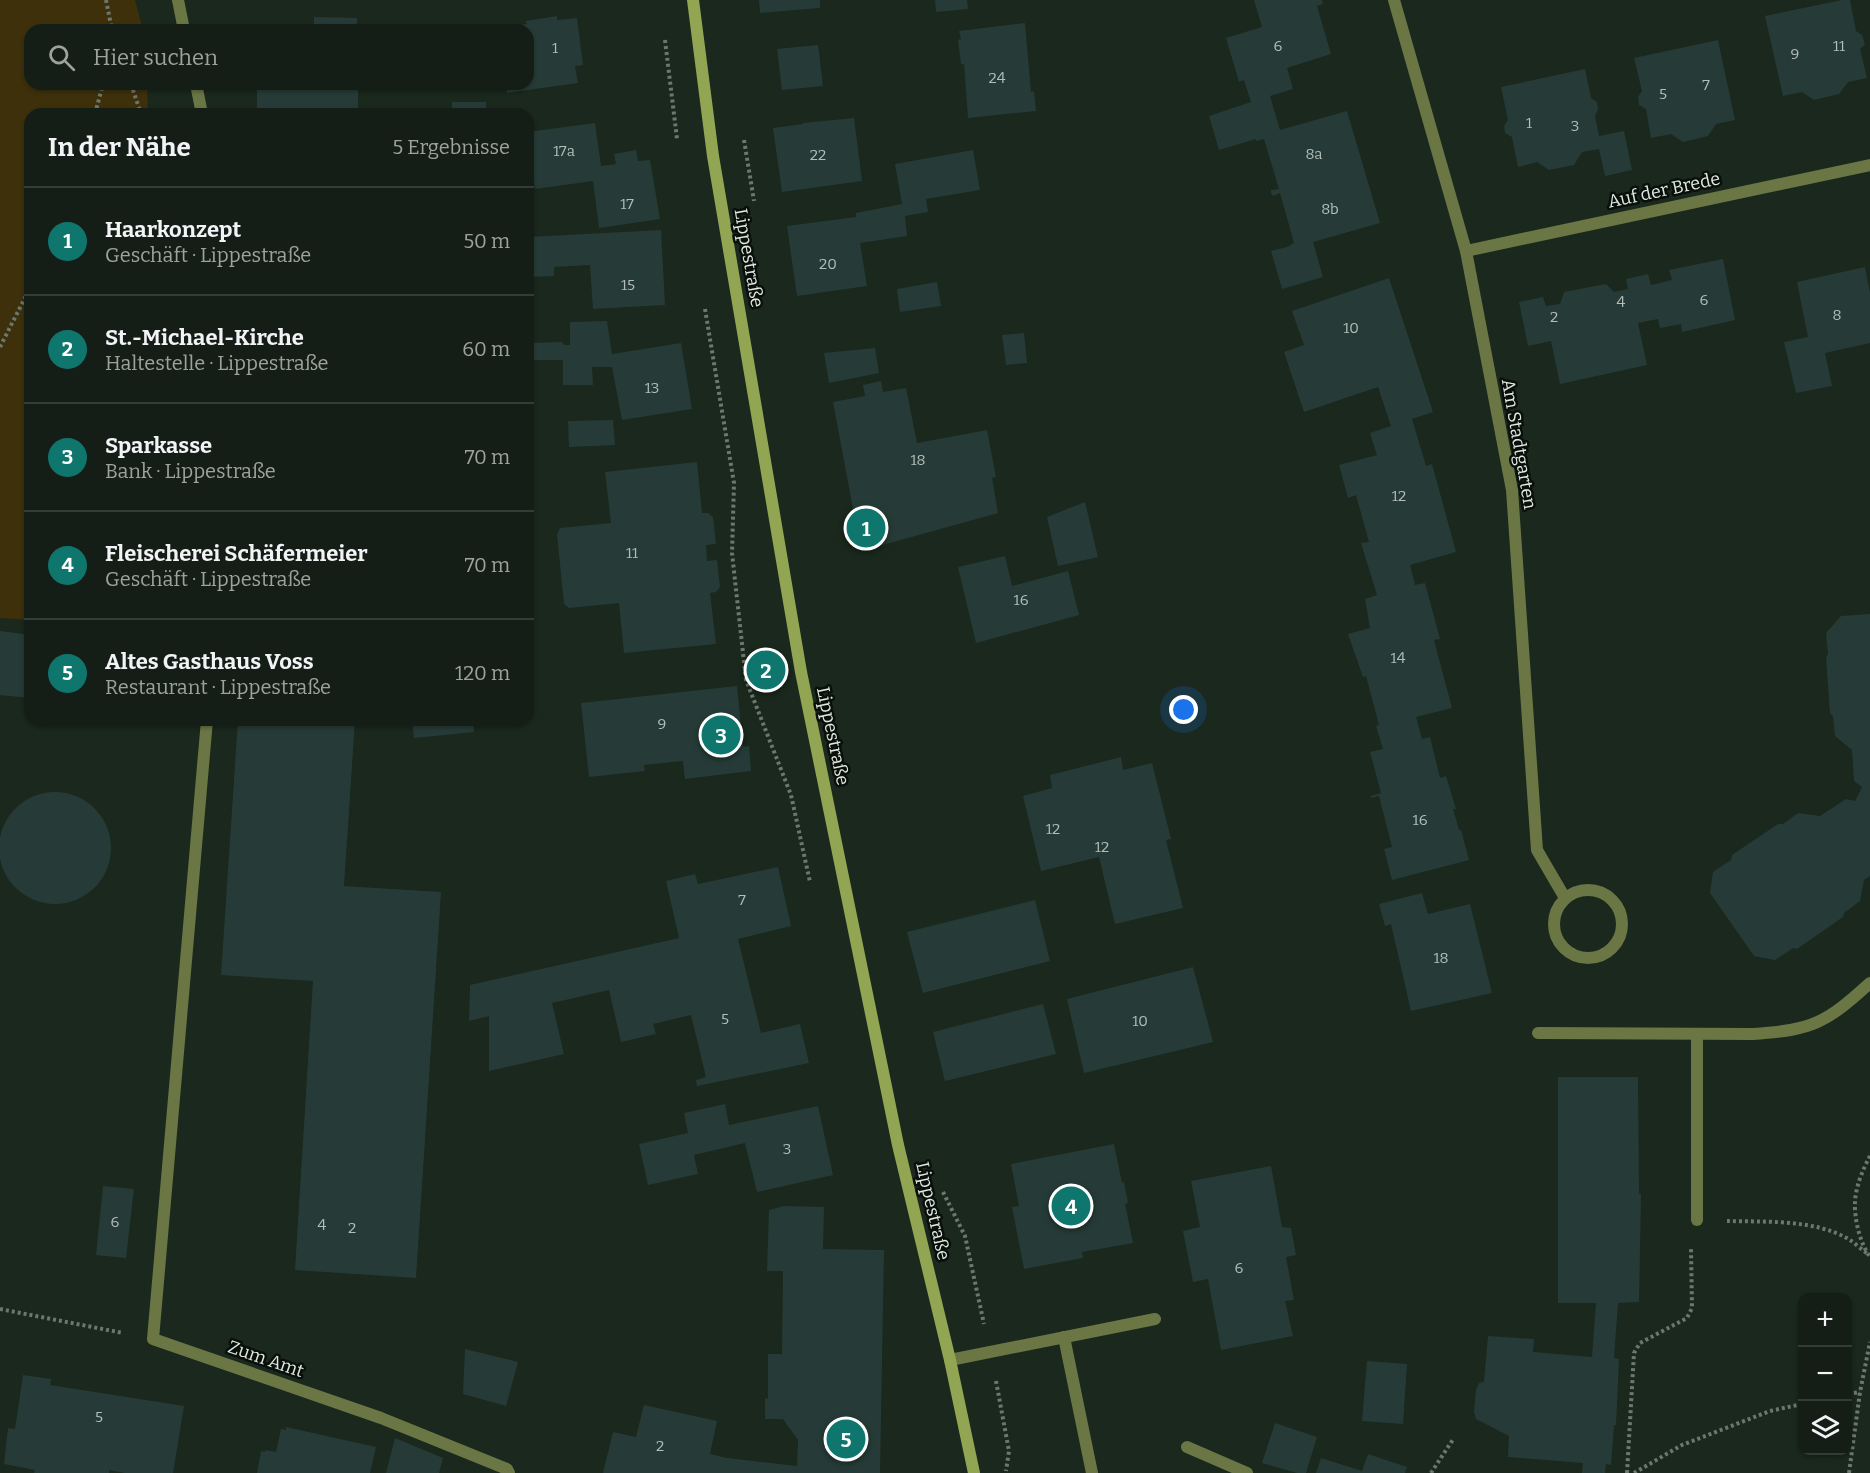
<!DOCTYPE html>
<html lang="de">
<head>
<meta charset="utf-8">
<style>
  :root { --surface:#141e16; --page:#1d271f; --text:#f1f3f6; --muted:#9da2a1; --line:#333c35; --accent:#0f766e }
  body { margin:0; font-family:Bitter,serif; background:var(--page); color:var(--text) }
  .controls { position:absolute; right:18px; bottom:18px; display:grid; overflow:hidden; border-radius:12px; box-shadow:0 2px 4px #0004 }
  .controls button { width:54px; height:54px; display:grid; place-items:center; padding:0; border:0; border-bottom:2px solid var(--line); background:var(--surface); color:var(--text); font:30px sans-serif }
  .you { position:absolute; left:1184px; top:710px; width:21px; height:21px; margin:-15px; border:4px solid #fff; border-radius:50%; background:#1a73e8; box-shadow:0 0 0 9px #1a73e833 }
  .badge { display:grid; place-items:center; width:39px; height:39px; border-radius:50%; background:var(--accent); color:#fff; font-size:20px; font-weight:700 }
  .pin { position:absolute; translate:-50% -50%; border:3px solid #fff; box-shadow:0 2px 6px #0006 }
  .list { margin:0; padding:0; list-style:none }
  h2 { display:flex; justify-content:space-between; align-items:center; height:78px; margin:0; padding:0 24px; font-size:26px }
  h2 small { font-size:20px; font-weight:400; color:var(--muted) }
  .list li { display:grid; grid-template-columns:39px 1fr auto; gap:18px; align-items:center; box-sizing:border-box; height:108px; padding:0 24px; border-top:2px solid var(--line) }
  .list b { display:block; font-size:22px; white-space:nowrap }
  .list p { margin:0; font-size:20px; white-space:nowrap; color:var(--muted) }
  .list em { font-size:20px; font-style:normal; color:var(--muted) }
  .icon { flex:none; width:33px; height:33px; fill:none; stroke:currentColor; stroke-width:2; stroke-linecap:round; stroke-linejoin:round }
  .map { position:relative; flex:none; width:1870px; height:1473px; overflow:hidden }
  .search { position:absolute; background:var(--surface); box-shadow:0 2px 4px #0004; left:24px; top:24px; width:510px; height:66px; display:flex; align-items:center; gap:15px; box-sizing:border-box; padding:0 21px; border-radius:18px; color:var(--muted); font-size:22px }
  .panel { position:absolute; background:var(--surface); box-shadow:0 2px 4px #0004; left:24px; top:108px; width:510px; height:618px; border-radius:18px }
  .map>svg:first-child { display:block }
  .green { fill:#3d300b }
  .building { fill:#263b37 }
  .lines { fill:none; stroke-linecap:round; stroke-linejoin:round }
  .path { stroke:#6c786e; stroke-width:4; stroke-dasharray:3 3; stroke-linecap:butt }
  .lane { stroke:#6a7644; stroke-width:12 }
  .street { stroke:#6a7644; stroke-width:12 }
  .secondary { stroke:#92a552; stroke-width:12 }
  .labels { text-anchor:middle; stroke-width:5; stroke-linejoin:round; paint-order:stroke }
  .number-label { font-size:15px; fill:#b2beb7 }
  .street-label { font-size:18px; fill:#e1eae2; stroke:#090f0a }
</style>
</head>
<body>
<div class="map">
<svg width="1870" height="1473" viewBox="0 0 1870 1473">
  <rect width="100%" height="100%" fill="#1a281d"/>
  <polygon class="green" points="0,0 135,0 143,30 30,30 30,84 147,84 148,114 30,114 30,620 0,618"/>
  <g class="building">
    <polygon points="759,0 820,0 820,8 760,13"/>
    <polygon points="935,0 967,0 968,9 936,12"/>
    <polygon points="1254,0 1322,0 1323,4 1317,6 1331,54 1287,68 1293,89 1270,96 1280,130 1347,111 1380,223 1313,242 1323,277 1282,289 1271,251 1287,247 1294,243 1280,193 1273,196 1271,193 1271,190 1279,189 1264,139 1256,141 1256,139 1219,150 1209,116 1251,102 1244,80 1239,82 1226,38 1262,27"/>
    <polygon points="1842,0 1850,0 1856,31 1862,35 1865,44 1860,49 1867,78 1848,82 1839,94 1814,100 1802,92 1783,96 1765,16"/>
    <polygon points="557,16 557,20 577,18 583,65 575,66 578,83 507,93 506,84 528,84 528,30 495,30 495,29 527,24 526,21"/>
    <polygon points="314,17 357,18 357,30 314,30"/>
    <polygon points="1025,23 1031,92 1034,91 1036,111 968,118 964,64 961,64 958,40 961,39 959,31"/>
    <polygon points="1718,40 1735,120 1716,124 1708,136 1696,139 1683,142 1671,134 1651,138 1646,109 1639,105 1638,97 1642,91 1634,58"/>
    <polygon points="818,45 823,86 782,90 777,49"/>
    <polygon points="1585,69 1591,98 1597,102 1598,109 1595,116 1599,136 1624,131 1632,170 1605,176 1599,149 1582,152 1574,165 1549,170 1537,162 1518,167 1512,137 1505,133 1504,126 1508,120 1501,87"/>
    <rect x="257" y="84" width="101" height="30"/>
    <rect x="452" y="102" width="34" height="12"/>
    <polygon points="854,118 862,181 782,192 773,128 803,124 803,123"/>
    <polygon points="595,123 601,166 616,164 614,154 636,150 638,161 650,160 660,219 599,228 593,181 535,189 528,132"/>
    <polygon points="973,150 980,190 926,199 928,212 905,216 907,236 860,243 867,286 797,296 787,226 856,217 856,213 902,204 895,164"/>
    <polygon points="661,230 665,305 593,309 590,265 554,267 554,276 528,277 528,237"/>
    <polygon points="1723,259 1735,320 1682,332 1681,324 1660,328 1658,319 1638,323 1647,365 1560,384 1551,341 1528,346 1519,302 1543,297 1546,306 1560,304 1564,292 1606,284 1614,292 1628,289 1626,279 1648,274 1651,285 1672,280 1669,270"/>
    <polygon points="1865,267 1870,293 1870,343 1825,353 1832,386 1796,393 1784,342 1808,337 1797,282"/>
    <polygon points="1389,278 1433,412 1412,419 1426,466 1432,464 1456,552 1410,565 1415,585 1425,583 1440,639 1434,640 1452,708 1416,717 1422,739 1430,737 1440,778 1446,776 1456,809 1453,809 1459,830 1461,830 1469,860 1392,880 1384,849 1392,847 1379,796 1371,798 1371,796 1381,793 1370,752 1383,749 1376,726 1379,725 1366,676 1363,677 1348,634 1370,628 1365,599 1377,595 1361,543 1369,542 1356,495 1348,498 1339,465 1377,455 1370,433 1391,426 1378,387 1304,412 1284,352 1304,345 1292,311"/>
    <polygon points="937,282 941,306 900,312 897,289"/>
    <polygon points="607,321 612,354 681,343 692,409 622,420 612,367 592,367 593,385 563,385 563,360 529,360 529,343 562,342 564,345 570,345 570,322"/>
    <polygon points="1024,333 1027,363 1006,365 1002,335"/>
    <polygon points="875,348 879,373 829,383 824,353"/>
    <polygon points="881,381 883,392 906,388 917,443 987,430 996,477 992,478 998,513 861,551 833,402 865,396 863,385"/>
    <polygon points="613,420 615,445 569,447 568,421"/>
    <polygon points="697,462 702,513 708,513 713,517 716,544 706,545 707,561 717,560 720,587 716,592 710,593 716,644 624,653 619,603 569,608 564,604 557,534 560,528 611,523 605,472"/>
    <polygon points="1085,502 1098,557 1058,566 1047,517"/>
    <polygon points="1005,556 1012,586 1068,571 1079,615 976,643 958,567"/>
    <polygon points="1870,614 1870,876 1864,880 1860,901 1844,913 1843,917 1797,949 1793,948 1775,960 1754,956 1710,893 1713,872 1731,860 1732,855 1778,824 1783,824 1798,813 1820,816 1846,799 1855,801 1862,787 1854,781 1852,750 1835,736 1833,716 1830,713 1826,658 1828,654 1826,633 1841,616"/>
    <polygon points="0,631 30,635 30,698 0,695"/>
    <polygon points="737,686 743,747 749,746 751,771 685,779 683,761 644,765 645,771 589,777 581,703"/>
    <polygon points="238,720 355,720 344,886 441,892 416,1278 295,1270 313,981 221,975"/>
    <polygon points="412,720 473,720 474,732 414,738"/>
    <polygon points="1121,757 1123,770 1152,763 1171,839 1166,840 1183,908 1115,924 1099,857 1041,871 1023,796 1052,788 1050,775"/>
    <circle cx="55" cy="848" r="56"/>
    <polygon points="778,867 791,926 738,939 761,1033 800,1024 809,1063 697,1086 696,1080 706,1077 691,1015 653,1024 656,1034 621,1042 609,990 552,1003 564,1054 489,1071 489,1016 469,1021 470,985 679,938 666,881 695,874 698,884"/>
    <polygon points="1422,893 1428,914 1470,904 1492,993 1411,1011 1391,924 1385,926 1379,904"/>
    <polygon points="1035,900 1050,961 923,993 907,932"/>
    <polygon points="1193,967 1213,1042 1084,1073 1067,999"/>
    <polygon points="1043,1004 1056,1054 945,1081 933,1032"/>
    <polygon points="1558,1077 1638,1077 1639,1194 1641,1194 1639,1302 1618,1303 1614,1358 1619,1359 1616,1425 1614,1425 1611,1465 1606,1464 1605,1473 1582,1473 1583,1463 1508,1457 1509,1436 1476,1419 1474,1412 1476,1390 1479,1383 1484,1382 1488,1336 1534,1339 1533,1352 1592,1357 1596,1303 1558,1303"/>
    <polygon points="725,1104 729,1125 818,1106 833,1175 757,1192 745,1143 694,1155 698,1174 648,1185 639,1144 688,1133 684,1113"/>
    <polygon points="1114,1144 1122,1183 1124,1182 1128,1203 1125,1204 1133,1243 1082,1252 1083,1258 1024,1269 1012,1207 1019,1206 1011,1164"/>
    <polygon points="1271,1166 1282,1227 1291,1228 1296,1255 1286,1257 1294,1300 1285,1301 1293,1336 1221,1350 1208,1279 1193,1282 1183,1231 1200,1227 1191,1181"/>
    <polygon points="103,1186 134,1189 126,1258 96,1255"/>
    <polygon points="784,1206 824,1207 823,1249 884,1250 880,1473 603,1473 613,1432 636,1437 644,1405 717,1421 710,1454 727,1458 797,1466 798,1440 783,1419 765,1419 765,1398 768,1399 768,1354 782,1354 783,1271 767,1271 769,1210"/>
    <polygon points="465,1349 518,1362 506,1406 463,1394"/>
    <polygon points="1367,1361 1407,1364 1403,1424 1362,1421"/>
    <polygon points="23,1375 51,1379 50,1385 184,1406 173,1473 125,1473 109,1470 109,1473 34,1473 35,1470 4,1464 8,1428 15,1429"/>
    <polygon points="1275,1423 1317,1437 1306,1473 1297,1473 1262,1463"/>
    <polygon points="286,1427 376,1447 370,1473 257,1473 261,1451 265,1452 265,1450 276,1452 281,1429 286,1430"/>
    <polygon points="395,1438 443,1458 439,1473 386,1473"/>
    <polygon points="1368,1454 1407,1467 1405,1473 1316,1473 1321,1458 1362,1471"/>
  </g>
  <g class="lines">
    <g class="path">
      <polyline points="106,0 112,30"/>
      <polyline points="665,40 677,139"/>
      <polyline points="131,84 141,114"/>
      <polyline points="95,114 103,84"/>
      <polyline points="744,140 754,201"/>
      <polyline points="705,309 734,483 732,553 746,680 791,795 810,882"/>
      <polyline points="0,347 30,288"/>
      <path d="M1870,1156c-7,13 -14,30 -15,45 -1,18 5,42 15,56"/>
      <polyline points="943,1192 965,1236 984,1324"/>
      <path d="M1727,1221c38,1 89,-2 123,19 6,4 12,10 18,14"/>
      <polyline points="0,1309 123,1333"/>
      <polyline points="996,1381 1009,1451 1006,1471"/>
      <polyline points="1848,1394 1860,1392"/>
      <polyline points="1431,1473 1454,1438"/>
      <polyline points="1627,1473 1634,1353 1640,1343 1687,1318 1692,1308 1691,1249"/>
      <polyline points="1634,1473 1682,1445 1770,1411 1802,1404"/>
      <polyline points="1849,1473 1860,1392 1870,1342"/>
    </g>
    <g class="lane">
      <polyline points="207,720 153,1339 381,1418 507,1469 509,1473"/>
      <path d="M1538,1033l215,1c60,-4 73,-11 117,-51"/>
      <polyline points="1697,1220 1697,1034"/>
      <polyline points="1064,1337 1092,1473"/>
      <polyline points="950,1360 1155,1319"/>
      <polyline points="1187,1447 1247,1473"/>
    </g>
    <g class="street">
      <polyline points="178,0 184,30"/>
      <polyline points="1394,0 1466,251 1512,490 1537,850 1565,898"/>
      <polyline points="196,84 202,114"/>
      <polyline points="1466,251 1870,165"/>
      <circle cx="1588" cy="924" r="34"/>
    </g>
    <polyline class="secondary" points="693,0 713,156 801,672 898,1145 950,1360 974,1473"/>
  </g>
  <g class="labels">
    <g class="number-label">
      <text x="1278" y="51">6</text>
      <text x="1839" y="51">11</text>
      <text x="555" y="53">1</text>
      <text x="1795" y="59">9</text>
      <text x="997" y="83">24</text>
      <text x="1706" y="90">7</text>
      <text x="1663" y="99">5</text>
      <text x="1529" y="128">1</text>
      <text x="1575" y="131">3</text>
      <text x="564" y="156">17a</text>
      <text x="1314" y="159">8a</text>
      <text x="818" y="160">22</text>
      <text x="627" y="209">17</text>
      <text x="1330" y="214">8b</text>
      <text x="828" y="269">20</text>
      <text x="628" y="290">15</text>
      <text x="1704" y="305">6</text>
      <text x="1621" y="307">4</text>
      <text x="1837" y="320">8</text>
      <text x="1554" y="322">2</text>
      <text x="1351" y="333">10</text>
      <text x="652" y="393">13</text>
      <text x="918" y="465">18</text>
      <text x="1399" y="501">12</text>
      <text x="632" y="558">11</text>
      <text x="1021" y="605">16</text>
      <text x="1398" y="663">14</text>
      <text x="662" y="729">9</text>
      <text x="1420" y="825">16</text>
      <text x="1053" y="834">12</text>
      <text x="1102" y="852">12</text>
      <text x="742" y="905">7</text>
      <text x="1441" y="963">18</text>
      <text x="725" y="1024">5</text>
      <text x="1140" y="1026">10</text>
      <text x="787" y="1154">3</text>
      <text x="115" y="1227">6</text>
      <text x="322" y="1230">4</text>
      <text x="352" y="1233">2</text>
      <text x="1239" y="1273">6</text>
      <text x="99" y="1422">5</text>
      <text x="660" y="1451">2</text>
    </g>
    <g class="street-label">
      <text transform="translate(1664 190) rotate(-12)" y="6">Auf der Brede</text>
      <text transform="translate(749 258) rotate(80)" y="6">Lippestraße</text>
      <text transform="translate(1519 444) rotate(80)" y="6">Am Stadtgarten</text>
      <text transform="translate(833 736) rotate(78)" y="6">Lippestraße</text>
      <text transform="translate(933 1211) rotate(77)" y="6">Lippestraße</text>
      <text transform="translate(266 1359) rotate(19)" y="6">Zum Amt</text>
    </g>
  </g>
</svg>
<div class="controls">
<button>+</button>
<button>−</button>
<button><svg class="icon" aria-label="layers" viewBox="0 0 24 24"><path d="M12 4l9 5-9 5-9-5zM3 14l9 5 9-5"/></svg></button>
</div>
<div class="you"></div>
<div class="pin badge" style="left:866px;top:528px">1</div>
<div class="pin badge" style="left:766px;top:670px">2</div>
<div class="pin badge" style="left:721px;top:735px">3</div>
<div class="pin badge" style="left:1071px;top:1206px">4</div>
<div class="pin badge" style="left:846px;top:1439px">5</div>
<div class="search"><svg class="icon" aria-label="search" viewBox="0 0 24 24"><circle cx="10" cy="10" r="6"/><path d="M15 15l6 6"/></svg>Hier suchen</div>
<section class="panel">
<h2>In der Nähe<small>5 Ergebnisse</small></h2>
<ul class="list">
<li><span class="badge">1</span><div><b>Haarkonzept</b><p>Geschäft · Lippestraße</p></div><em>50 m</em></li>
<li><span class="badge">2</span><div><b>St.-Michael-Kirche</b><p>Haltestelle · Lippestraße</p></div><em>60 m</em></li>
<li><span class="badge">3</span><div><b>Sparkasse</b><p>Bank · Lippestraße</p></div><em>70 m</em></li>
<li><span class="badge">4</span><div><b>Fleischerei Schäfermeier</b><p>Geschäft · Lippestraße</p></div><em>70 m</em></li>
<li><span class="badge">5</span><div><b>Altes Gasthaus Voss</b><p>Restaurant · Lippestraße</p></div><em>120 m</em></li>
</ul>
</section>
</div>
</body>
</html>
